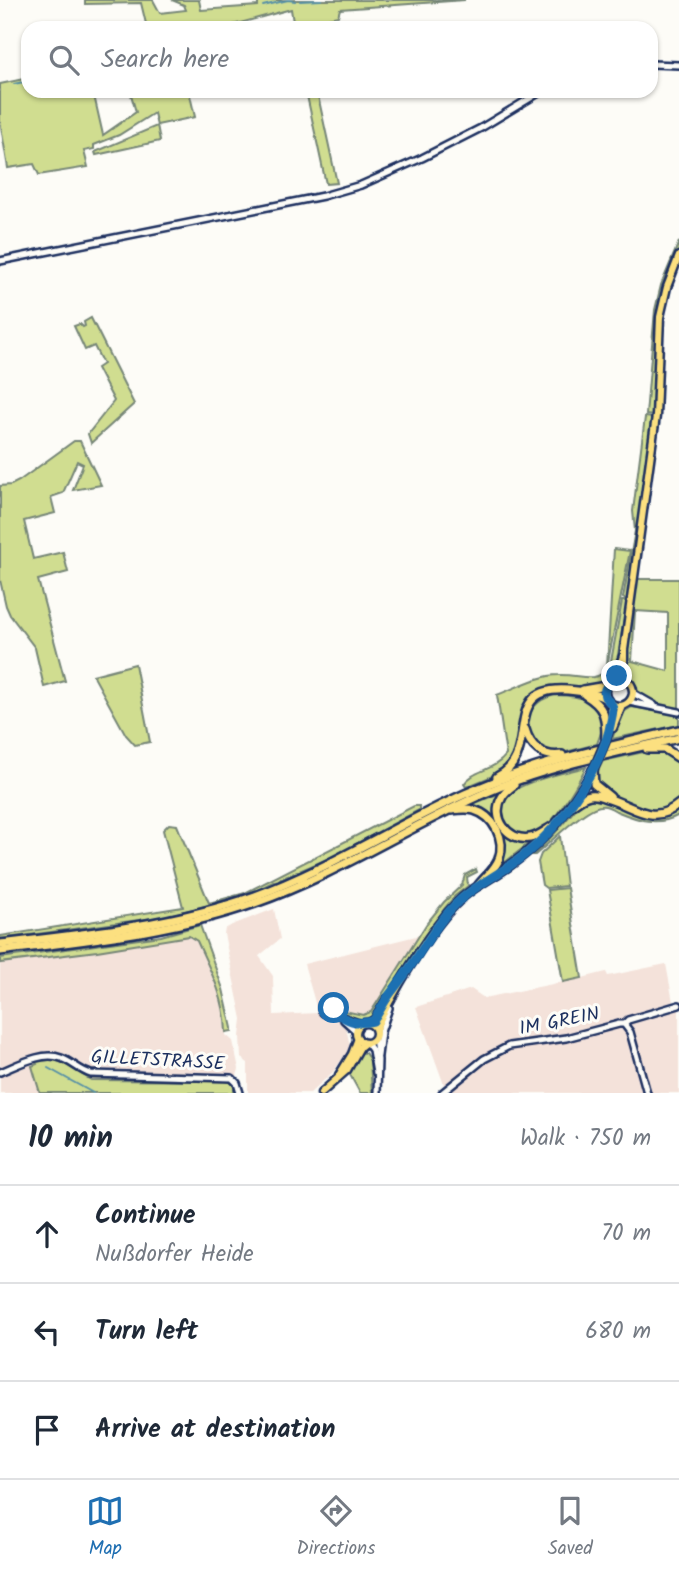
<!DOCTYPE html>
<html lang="en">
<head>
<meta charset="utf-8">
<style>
  :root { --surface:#fff; --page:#f6f6f7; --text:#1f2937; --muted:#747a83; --line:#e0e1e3; --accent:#1f6fb2 }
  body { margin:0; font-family:Kalam,sans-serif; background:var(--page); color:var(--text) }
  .stop { position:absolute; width:21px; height:21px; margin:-16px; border:5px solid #1f6fb2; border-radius:50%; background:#fff }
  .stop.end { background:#1f6fb2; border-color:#fff; box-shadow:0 2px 7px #0008 }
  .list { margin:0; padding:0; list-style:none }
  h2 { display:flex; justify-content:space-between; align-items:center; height:91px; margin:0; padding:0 28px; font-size:30px }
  h2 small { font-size:23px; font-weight:400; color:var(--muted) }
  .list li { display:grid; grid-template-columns:46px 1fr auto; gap:21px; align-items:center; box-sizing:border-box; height:98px; padding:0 28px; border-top:2px solid var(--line) }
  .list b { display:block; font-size:26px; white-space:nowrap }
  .list p { margin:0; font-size:23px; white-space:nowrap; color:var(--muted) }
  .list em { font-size:23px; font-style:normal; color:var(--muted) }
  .icon { flex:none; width:38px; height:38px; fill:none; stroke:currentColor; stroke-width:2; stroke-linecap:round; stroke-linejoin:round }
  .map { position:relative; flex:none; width:679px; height:1093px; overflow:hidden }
  .search { position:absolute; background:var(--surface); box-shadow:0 2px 5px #0004; left:21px; right:21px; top:21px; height:77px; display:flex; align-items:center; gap:18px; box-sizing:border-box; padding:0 24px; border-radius:21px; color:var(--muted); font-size:26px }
  .sheet { height:385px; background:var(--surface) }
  nav { display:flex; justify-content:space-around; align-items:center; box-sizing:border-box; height:98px; border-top:2px solid var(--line); background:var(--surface); font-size:19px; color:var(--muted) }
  nav a { display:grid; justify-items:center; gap:4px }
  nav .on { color:var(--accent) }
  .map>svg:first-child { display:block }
  .built { fill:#f4e2da }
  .green { fill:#d0dd90; stroke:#768677; stroke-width:2; fill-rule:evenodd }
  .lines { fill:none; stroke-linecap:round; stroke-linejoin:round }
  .stream { stroke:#5891a7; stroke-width:2 }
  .minor-casing { stroke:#1b2f5e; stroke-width:10 }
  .major-casing { stroke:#1b2f5e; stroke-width:11 }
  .highway-casing { stroke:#1b2f5e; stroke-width:12 }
  .minor { stroke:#fdfcf7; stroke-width:5 }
  .major { stroke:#fce080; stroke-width:6 }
  .highway { stroke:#fce080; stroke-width:7 }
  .major-bridge-casing { stroke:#1b2f5e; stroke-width:11; stroke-linecap:butt }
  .major-bridge { stroke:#fce080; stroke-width:6 }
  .route { stroke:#1f6fb2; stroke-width:9 }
  .labels { text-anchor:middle; stroke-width:6; stroke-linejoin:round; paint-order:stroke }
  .street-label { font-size:19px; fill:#1b2f5e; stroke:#fdfcf7 }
</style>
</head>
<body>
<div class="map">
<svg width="679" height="1093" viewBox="0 0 679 1093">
  <rect width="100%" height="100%" fill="#fdfcf7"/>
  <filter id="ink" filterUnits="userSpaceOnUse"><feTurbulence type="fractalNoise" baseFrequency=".0143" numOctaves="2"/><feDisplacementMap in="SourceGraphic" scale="14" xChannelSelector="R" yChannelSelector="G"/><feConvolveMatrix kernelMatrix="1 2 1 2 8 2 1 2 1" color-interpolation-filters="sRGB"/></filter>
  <g filter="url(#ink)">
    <g class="built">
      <polygon points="274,909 280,939 259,956 273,976 274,1015 318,1013 304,964 420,935 371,1012 352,1016 346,1028 350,1046 348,1051 332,1073 310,1093 248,1093 248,1063 241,1058 240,1036 242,1019 224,934 225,929 232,925"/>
      <polygon points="189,936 197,941 221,995 225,1013 226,1035 233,1041 239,1069 234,1086 229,1081 91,1080 63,1063 37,1064 32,1066 40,1093 0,1093 0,963 97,951"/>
      <polygon points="666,964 673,1002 679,1002 679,1093 447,1093 416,1007 471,989 484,998 582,978 606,972 608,976"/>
    </g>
    <g class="green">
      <polygon points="85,0 153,0 160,13 186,10 184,5 172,0 199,0 201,10 258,6 258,0 465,0 340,9 338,16 303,23 303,28 268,28 293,22 291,9 222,28 147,28 141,3 85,4"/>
      <polygon points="28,78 28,91 93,91 103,135 136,112 130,91 189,91 195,117 157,125 160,141 96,155 95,152 157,126 154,113 119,135 94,145 94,149 84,151 88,167 39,175 34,164 8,168 0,121 0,84"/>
      <polygon points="306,91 317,91 337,183 326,184"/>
      <polygon points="679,242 679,250 667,277 657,327 653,416 646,415 655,310 661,285"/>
      <polygon points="91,318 134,404 91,443 88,434 114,401 97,368 103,364 94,346 85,350 74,326 80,324 83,327 85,326 84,322"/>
      <path d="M645,417l8,1 -27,190 -11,64 -17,14h-46l-15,6 -11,11 -4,7 -3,32 -9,23 -15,10 -29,12 -2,-3c9,-14 30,-13 42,-29l-9,-60c19,-7 42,-20 62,-20 22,-1 35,10 51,-8l12,-66h3v-2l-2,-1 12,-67 -2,-20z"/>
      <polygon points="74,441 80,441 101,485 73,490 83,464 77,461 63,493 51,497 55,513 24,521 33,559 63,552 68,572 38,580 65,681 44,687 35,648 10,615 6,606 0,580 0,486 11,485 19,481"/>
      <polygon points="614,549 630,551 607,666"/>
      <path d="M636,579h43v131c-11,-1 -36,-8 -43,-18 -4,-5 -3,-9 -9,-15l1,-30 7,-57 2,-1zM635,611l33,2v58l-36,-10z"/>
      <polygon points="135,664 150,742 135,745 126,735 93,675"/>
      <path d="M555,695c19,0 46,4 48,28 0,7 -4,14 -6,21l-39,10c-38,-3 -43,-50 -3,-59z"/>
      <polygon points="632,707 679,715 679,725 612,739 622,713"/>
      <path d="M648,751h13l18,10v38c-7,7 -15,12 -25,12 -16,0 -53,-19 -59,-34l8,-16z"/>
      <path d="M586,767c-9,18 -36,66 -56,69 -11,2 -18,-5 -26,-10 -1,-7 -4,-16 -2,-22 5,-21 65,-32 84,-37z"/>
      <path d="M500,793c-7,15 -4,24 3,38l30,9 -34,27v-38l-31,-23z"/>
      <path d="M595,797c29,8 54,33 84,12v6c-22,12 -41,5 -63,-4 -5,-3 -10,-6 -15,-5 -14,0 -54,39 -66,49h-2l22,-22 24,-28 9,-6z"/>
      <polygon points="414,806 419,806 419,810 332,857 269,884 246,896 161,917 0,939 0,936 183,907 163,830 169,824 177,825 209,903 245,893"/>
      <polygon points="560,836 566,886 546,888 542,885 538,862 541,854"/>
      <path d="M476,869l1,3 -10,5 1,9 -13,10 -11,13 -70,108c-12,10 -24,2 -36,-5l2,-2 23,5 8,-3 56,-89 17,-21 18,-17 3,-10z"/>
      <polygon points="567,888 582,978 563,982 547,890"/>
      <path d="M200,925l23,64 9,39v3l-6,1c-1,-35 -15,-60 -29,-91l-8,-5 -92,15 -97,12v-5l161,-22z"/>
      <polygon points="359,1052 365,1053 370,1060 372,1093 360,1093 348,1071"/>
      <polygon points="48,1060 55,1060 63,1063 91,1080 229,1081 234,1086 234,1093 40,1093 32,1066 37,1064 36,1062"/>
    </g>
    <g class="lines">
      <g class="stream">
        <polyline points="300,1 321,0"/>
        <polyline points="263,6 288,0 295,1"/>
        <polyline points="14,84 28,81"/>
        <polyline points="48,1068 93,1093"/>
      </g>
      <defs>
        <g id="minor">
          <polyline points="651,64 679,65"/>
          <polyline points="0,261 323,196 361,185 422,158 481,128 542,91"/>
          <polyline points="633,693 654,705"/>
          <polyline points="629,702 679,712"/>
          <circle cx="327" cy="1008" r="6"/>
          <polyline points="333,1011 342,1017 361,1024"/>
          <polyline points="344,1020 356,1031"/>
          <polyline points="624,1024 628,1020 679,1005"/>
          <polyline points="375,1038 378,1060 377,1093"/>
          <polyline points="367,1043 372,1050 376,1073"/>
          <polyline points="378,1056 381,1032 389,1008"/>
          <path d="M0,1072c18,-7 42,-21 61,-14 11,4 19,13 30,16l141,4 5,5 3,10"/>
          <polyline points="442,1093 484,1059 509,1046 566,1038 619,1024 624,1024 630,1032 647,1093"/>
        </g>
        <g id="major">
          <circle cx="619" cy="692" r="14"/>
          <polyline points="615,678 623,656"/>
          <polyline points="627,680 624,673 624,650 656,416 660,317 667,287 679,256"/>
          <polyline points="613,728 622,706"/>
          <polyline points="608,734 612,712 611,705"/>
          <circle cx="366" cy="1033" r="10"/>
          <polyline points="369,1023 375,1019 387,999"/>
          <path d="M376,1030c3,-10 9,-19 14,-29 18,-33 45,-79 73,-104 15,-13 33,-21 49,-33 35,-25 61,-58 82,-96"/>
          <polyline points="339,1075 352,1054 358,1038"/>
          <polyline points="321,1093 347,1070 360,1047 365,1043"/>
        </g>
        <g id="highway">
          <polyline points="583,690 606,686"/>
          <path d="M585,695c20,12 21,21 21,43"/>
          <path d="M525,729c5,18 18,29 37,26"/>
          <polyline points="647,749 665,749 679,758"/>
          <polyline points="593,770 594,784 610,797"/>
          <path d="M497,777c46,-22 1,-92 71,-87 12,1 26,3 37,8"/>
          <path d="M514,785c-4,3 -9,7 -12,12 -12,20 6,45 28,41 9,-1 17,-9 25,-13"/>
          <path d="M570,806c6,-4 13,-10 20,-11 5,-1 11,1 16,3 27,7 46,29 73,6"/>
          <path d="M452,810c8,-1 15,-2 22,0 20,6 32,29 25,49 -4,11 -13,17 -20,26"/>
          <path d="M0,944c86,-10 173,-19 255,-48 74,-27 139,-70 210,-102 69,-31 141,-47 214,-64"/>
          <path d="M0,951c86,-11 173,-19 255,-48 81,-28 152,-76 230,-110 62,-27 129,-40 194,-55"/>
        </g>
      </defs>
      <use href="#minor" class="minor-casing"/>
      <use href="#major" class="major-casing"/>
      <use href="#highway" class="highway-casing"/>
      <use href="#minor" class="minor"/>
      <use href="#major" class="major"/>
      <use href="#highway" class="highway"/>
      <defs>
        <polyline id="major-bridge" points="595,766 606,740"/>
      </defs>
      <use href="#major-bridge" class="major-bridge-casing"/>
      <use href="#major-bridge" class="major-bridge"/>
    </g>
  </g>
  <g class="lines" filter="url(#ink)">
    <path class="route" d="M334,1008l-2,3c16,10 24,14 41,10 6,-8 10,-18 17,-27 9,-11 17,-22 25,-34 12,-18 23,-37 37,-52 16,-18 37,-28 56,-41 25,-17 48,-39 64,-64 17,-25 34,-52 39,-82 1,-4 3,-11 1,-16 -2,-3 -5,-5 -7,-8 -3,-10 5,-15 12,-21"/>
  </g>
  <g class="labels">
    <g class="street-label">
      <text transform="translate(559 1020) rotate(-11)" y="7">IM GREIN</text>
      <text transform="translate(158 1059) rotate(3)" y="7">GILLETSTRASSE</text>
    </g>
  </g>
</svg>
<div class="stop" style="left:334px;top:1008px"></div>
<div class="stop end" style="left:617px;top:676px"></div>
<div class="search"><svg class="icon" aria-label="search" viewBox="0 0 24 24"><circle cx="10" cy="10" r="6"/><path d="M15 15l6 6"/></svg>Search here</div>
</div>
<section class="sheet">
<h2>10 min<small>Walk · 750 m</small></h2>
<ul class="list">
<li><svg class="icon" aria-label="ahead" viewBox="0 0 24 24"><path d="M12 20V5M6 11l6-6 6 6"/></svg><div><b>Continue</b><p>Nußdorfer Heide</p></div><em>70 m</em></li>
<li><svg class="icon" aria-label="left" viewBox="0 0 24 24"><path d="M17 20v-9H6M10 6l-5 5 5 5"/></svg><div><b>Turn left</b></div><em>680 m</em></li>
<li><svg class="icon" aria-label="arrive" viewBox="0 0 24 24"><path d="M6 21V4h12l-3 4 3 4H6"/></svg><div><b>Arrive at destination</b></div></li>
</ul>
</section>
<nav>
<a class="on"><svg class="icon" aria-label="map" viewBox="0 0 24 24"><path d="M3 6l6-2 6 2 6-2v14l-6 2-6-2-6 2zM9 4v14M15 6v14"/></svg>Map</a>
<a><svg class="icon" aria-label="directions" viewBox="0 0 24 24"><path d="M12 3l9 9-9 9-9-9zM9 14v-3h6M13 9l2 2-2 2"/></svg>Directions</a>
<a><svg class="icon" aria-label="saved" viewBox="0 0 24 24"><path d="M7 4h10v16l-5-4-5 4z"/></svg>Saved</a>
</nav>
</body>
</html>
